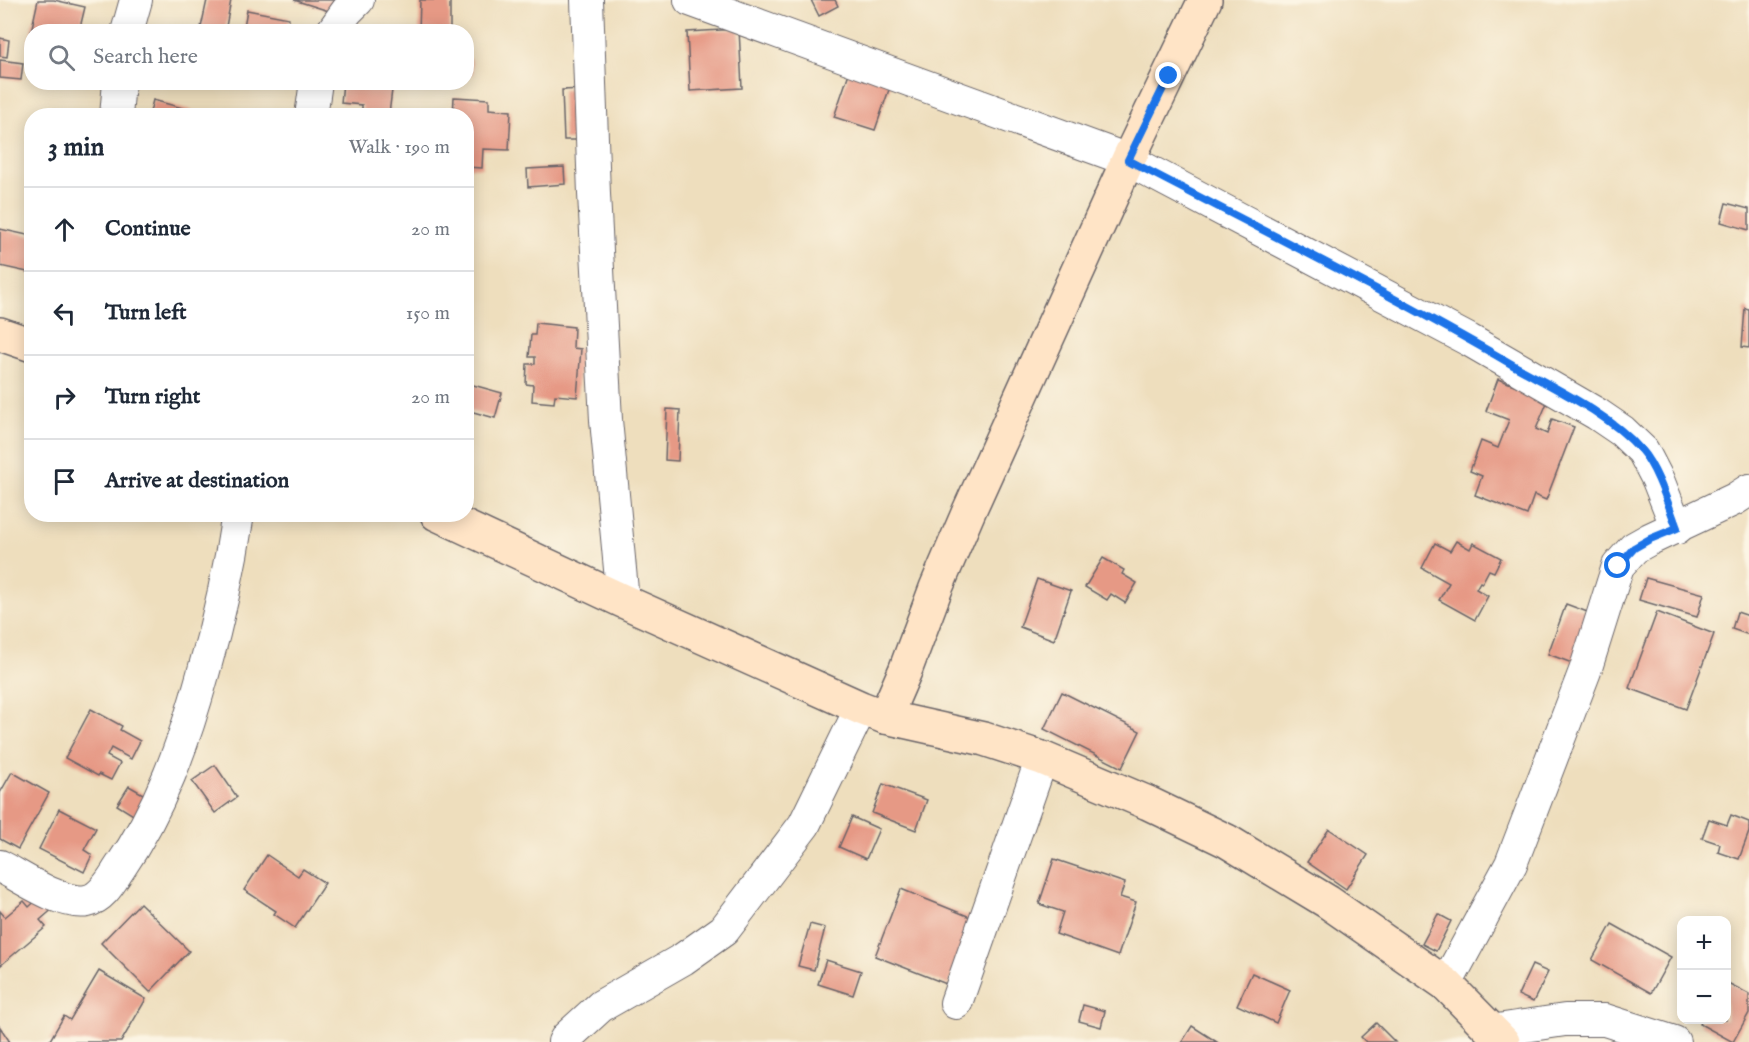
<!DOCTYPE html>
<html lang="en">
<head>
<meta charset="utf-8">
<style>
  :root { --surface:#fff; --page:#f6f6f7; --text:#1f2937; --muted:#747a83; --line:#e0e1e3 }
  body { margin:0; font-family:"IM FELL English",serif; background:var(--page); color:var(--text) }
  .controls { position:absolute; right:18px; bottom:18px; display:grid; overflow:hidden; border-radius:12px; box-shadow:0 3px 15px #0003 }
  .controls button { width:54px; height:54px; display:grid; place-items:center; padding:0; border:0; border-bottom:2px solid var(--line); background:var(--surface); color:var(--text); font:30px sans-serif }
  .stop { position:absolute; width:18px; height:18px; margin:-14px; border:4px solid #1a73e8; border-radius:50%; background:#fff }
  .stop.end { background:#1a73e8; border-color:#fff; box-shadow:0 2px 6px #0008 }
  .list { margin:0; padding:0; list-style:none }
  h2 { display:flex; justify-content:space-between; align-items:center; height:78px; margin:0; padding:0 24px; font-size:26px }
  h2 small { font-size:20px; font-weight:400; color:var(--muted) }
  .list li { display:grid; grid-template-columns:39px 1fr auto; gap:18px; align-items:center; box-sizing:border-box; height:84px; padding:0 24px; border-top:2px solid var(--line) }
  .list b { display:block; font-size:22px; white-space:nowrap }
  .list em { font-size:20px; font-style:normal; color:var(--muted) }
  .icon { flex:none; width:33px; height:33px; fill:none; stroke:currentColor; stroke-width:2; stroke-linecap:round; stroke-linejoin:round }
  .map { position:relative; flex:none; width:1749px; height:1042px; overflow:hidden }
  .search { position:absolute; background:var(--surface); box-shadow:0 3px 15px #0003; left:24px; top:24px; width:450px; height:66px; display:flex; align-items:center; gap:15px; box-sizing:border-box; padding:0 21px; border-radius:24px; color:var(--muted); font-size:22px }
  .panel { position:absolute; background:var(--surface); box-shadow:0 3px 15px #0003; left:24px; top:108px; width:450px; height:414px; border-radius:24px }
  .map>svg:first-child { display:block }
  .building { fill:#e69985 }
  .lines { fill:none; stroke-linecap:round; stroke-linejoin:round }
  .street-casing { stroke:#696468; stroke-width:34 }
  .secondary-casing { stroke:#696468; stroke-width:36 }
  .street { stroke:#fff; stroke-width:32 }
  .secondary { stroke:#ffe4c6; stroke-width:33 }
  .route { stroke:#1a73e8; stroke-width:8 }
</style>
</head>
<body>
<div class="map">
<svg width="1749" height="1042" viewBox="0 0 1749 1042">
  <rect width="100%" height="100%" fill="#fcf5e5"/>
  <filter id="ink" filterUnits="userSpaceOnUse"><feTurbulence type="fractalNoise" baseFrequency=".0167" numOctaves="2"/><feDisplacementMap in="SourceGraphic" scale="12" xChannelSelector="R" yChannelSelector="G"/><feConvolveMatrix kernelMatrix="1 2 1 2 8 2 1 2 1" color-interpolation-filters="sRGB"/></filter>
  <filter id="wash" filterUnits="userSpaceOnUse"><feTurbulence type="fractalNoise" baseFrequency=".008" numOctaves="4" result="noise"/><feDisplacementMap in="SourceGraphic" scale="24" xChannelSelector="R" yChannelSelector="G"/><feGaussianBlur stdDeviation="1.35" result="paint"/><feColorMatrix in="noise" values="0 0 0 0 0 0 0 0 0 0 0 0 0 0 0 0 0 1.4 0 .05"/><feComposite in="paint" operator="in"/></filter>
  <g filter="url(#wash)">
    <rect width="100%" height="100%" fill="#eedebd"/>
    <g id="blocks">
      <g class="building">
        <polygon points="38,0 54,0 85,7 79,32 31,32"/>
        <polygon points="207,0 231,0 225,32 200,32"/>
        <polygon points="294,0 336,0 332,12"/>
        <polygon points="420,0 450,0 450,32 419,32"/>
        <polygon points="811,0 835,0 838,6 819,16"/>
        <polygon points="247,10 289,18 287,32 243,32"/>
        <polygon points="739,29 742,88 690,91 687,32"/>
        <polygon points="31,32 32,33 32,47 27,46"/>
        <polygon points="0,38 9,40 7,57 0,56"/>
        <polygon points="466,59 471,59 473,74 466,75"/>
        <polygon points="0,60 23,63 21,80 0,78"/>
        <polygon points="851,67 892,81 875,130 834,117"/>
        <polygon points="343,82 393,82 389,114 362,111 362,105 341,103"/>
        <polygon points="585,89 586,140 564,140 562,90"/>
        <polygon points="454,97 489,99 489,109 511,111 509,150 483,149 482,168 466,167 466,116 453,116"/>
        <polygon points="153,100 197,112 196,116 149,116"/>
        <polygon points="564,167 565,184 528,187 527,169"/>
        <polygon points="1726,203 1749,209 1749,230 1721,222"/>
        <polygon points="0,229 32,236 32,273 0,266"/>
        <polygon points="1745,308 1749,309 1749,348 1742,347"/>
        <polygon points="536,323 574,327 573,348 581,349 577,397 555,395 554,403 532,401 533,385 526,384 527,364 535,364 535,357 529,357 531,335 535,335"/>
        <polygon points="1498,379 1549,398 1536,429 1547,434 1552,419 1574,427 1546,500 1534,495 1527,515 1475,495 1482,476 1470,471 1481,441 1498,448 1509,420 1486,411"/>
        <polygon points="466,383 502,393 495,418 466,410"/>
        <polygon points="667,409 680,410 678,461 665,460"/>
        <polygon points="1456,541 1470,549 1473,543 1501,558 1494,572 1489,570 1482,583 1480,582 1476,589 1488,596 1475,620 1439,600 1449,583 1422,568 1435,543 1450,551"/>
        <polygon points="1103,558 1124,570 1122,574 1137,583 1125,603 1111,594 1107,600 1085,587"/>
        <polygon points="1646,578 1704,594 1697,617 1639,600"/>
        <polygon points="1037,579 1071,591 1054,640 1020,627"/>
        <polygon points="1566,604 1598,616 1580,666 1548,654"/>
        <polygon points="1657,612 1714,634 1686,709 1629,688"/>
        <polygon points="1737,612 1749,616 1749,635 1732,629"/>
        <polygon points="1062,692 1140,731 1122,768 1044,729"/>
        <polygon points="91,709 122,726 120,730 140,741 131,759 111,748 107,756 120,763 111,780 99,774 98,776 65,758"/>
        <polygon points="215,765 237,797 215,813 192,781"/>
        <polygon points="12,772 49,793 18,849 0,839 0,793"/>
        <polygon points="883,784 927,800 916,830 872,813"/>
        <polygon points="129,786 150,798 138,818 117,805"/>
        <polygon points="59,809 96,828 84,850 92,855 84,872 39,849"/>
        <polygon points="1731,815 1749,822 1749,832 1739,859 1718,852 1720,844 1702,838 1709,819 1727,825"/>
        <polygon points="852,817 879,829 866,859 839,847"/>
        <polygon points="1329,829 1368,855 1346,889 1307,862"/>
        <polygon points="267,855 298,876 303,869 325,883 295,928 274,914 276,911 244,890"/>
        <polygon points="1054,859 1125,883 1120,897 1136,902 1118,956 1056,934 1063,912 1039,904"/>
        <polygon points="901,889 975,919 949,985 875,956"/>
        <polygon points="43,894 55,907 40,920 46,927 0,966 0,911 5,917 24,901 29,907"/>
        <polygon points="140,903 189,951 150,992 101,943"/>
        <polygon points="1438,914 1451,921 1436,951 1422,944"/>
        <polygon points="810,924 825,928 814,970 798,966"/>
        <polygon points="1612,924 1671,957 1651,993 1592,960"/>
        <polygon points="826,960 861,971 853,995 818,984"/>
        <polygon points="1532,965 1548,972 1533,1002 1518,995"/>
        <polygon points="99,971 146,999 121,1042 53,1042 50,1040 64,1016 70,1020"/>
        <polygon points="1252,973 1290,990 1276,1023 1237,1005"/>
        <polygon points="1726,982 1749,994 1749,1013 1733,1042 1700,1024 1702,1020 1726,1020"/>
        <polygon points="1083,1005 1105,1011 1101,1027 1079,1021"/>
        <polygon points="1376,1023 1395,1042 1366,1042 1361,1037"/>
        <polygon points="1192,1026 1217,1042 1182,1042"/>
        <polygon points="0,1027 10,1042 0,1042"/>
      </g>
    </g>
  </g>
  <g filter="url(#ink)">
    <use href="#blocks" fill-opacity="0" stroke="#696468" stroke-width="1.5"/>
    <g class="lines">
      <defs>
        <g id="street">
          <polyline points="587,0 594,194 606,420 623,601"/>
          <polyline points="690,0 1128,160 1469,340 1597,414 1622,431 1643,451 1658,480 1677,528"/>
          <polyline points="127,32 136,0"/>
          <polyline points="332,32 347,11 358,0"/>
          <polyline points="116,116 119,82"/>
          <polyline points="311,116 316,82"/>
          <path d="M0,866c21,11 63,40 87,35 15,-3 24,-20 32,-32 41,-59 65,-126 84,-195 15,-52 27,-106 35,-160"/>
          <polyline points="1446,984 1511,864 1585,671 1618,566 1634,548 1650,539 1735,499 1749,490"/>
          <polyline points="956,1003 1042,758"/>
          <polyline points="1491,1031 1565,1020 1605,1020 1674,1042"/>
          <polyline points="564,1042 567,1037 601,1006 683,959 724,930 804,825 861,708"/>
        </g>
        <g id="secondary">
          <polyline points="0,334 32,345"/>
          <polyline points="437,514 623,601 861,708 885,717 984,739 1042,758 1148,803 1227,841 1328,902 1446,984 1503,1042"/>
          <polyline points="885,717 905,671 936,588 969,511 1128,160 1205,0"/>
        </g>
      </defs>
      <use href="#street" class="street-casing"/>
      <use href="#secondary" class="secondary-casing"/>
      <use href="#street" class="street"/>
      <use href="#secondary" class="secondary"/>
    </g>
  </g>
  <g class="lines" filter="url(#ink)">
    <path class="route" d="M1169,76l-41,84c128,67 259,132 385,205 41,23 97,49 128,85 16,18 27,54 36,78l-27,11 -16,9 -16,18"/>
  </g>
</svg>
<div class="controls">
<button>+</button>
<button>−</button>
</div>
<div class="stop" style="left:1618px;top:566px"></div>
<div class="stop end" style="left:1169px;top:76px"></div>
<div class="search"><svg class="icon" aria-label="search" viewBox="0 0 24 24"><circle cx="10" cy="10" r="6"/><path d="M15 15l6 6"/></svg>Search here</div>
<section class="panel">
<h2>3 min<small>Walk · 190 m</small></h2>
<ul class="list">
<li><svg class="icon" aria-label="ahead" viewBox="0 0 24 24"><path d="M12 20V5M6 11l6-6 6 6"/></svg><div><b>Continue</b></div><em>20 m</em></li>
<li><svg class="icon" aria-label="left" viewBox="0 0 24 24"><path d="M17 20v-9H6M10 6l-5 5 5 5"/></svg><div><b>Turn left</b></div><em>150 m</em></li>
<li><svg class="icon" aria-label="right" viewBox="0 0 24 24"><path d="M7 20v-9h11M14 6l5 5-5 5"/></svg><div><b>Turn right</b></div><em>20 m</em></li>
<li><svg class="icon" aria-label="arrive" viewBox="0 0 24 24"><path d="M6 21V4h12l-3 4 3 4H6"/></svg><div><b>Arrive at destination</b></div></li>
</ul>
</section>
</div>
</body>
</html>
